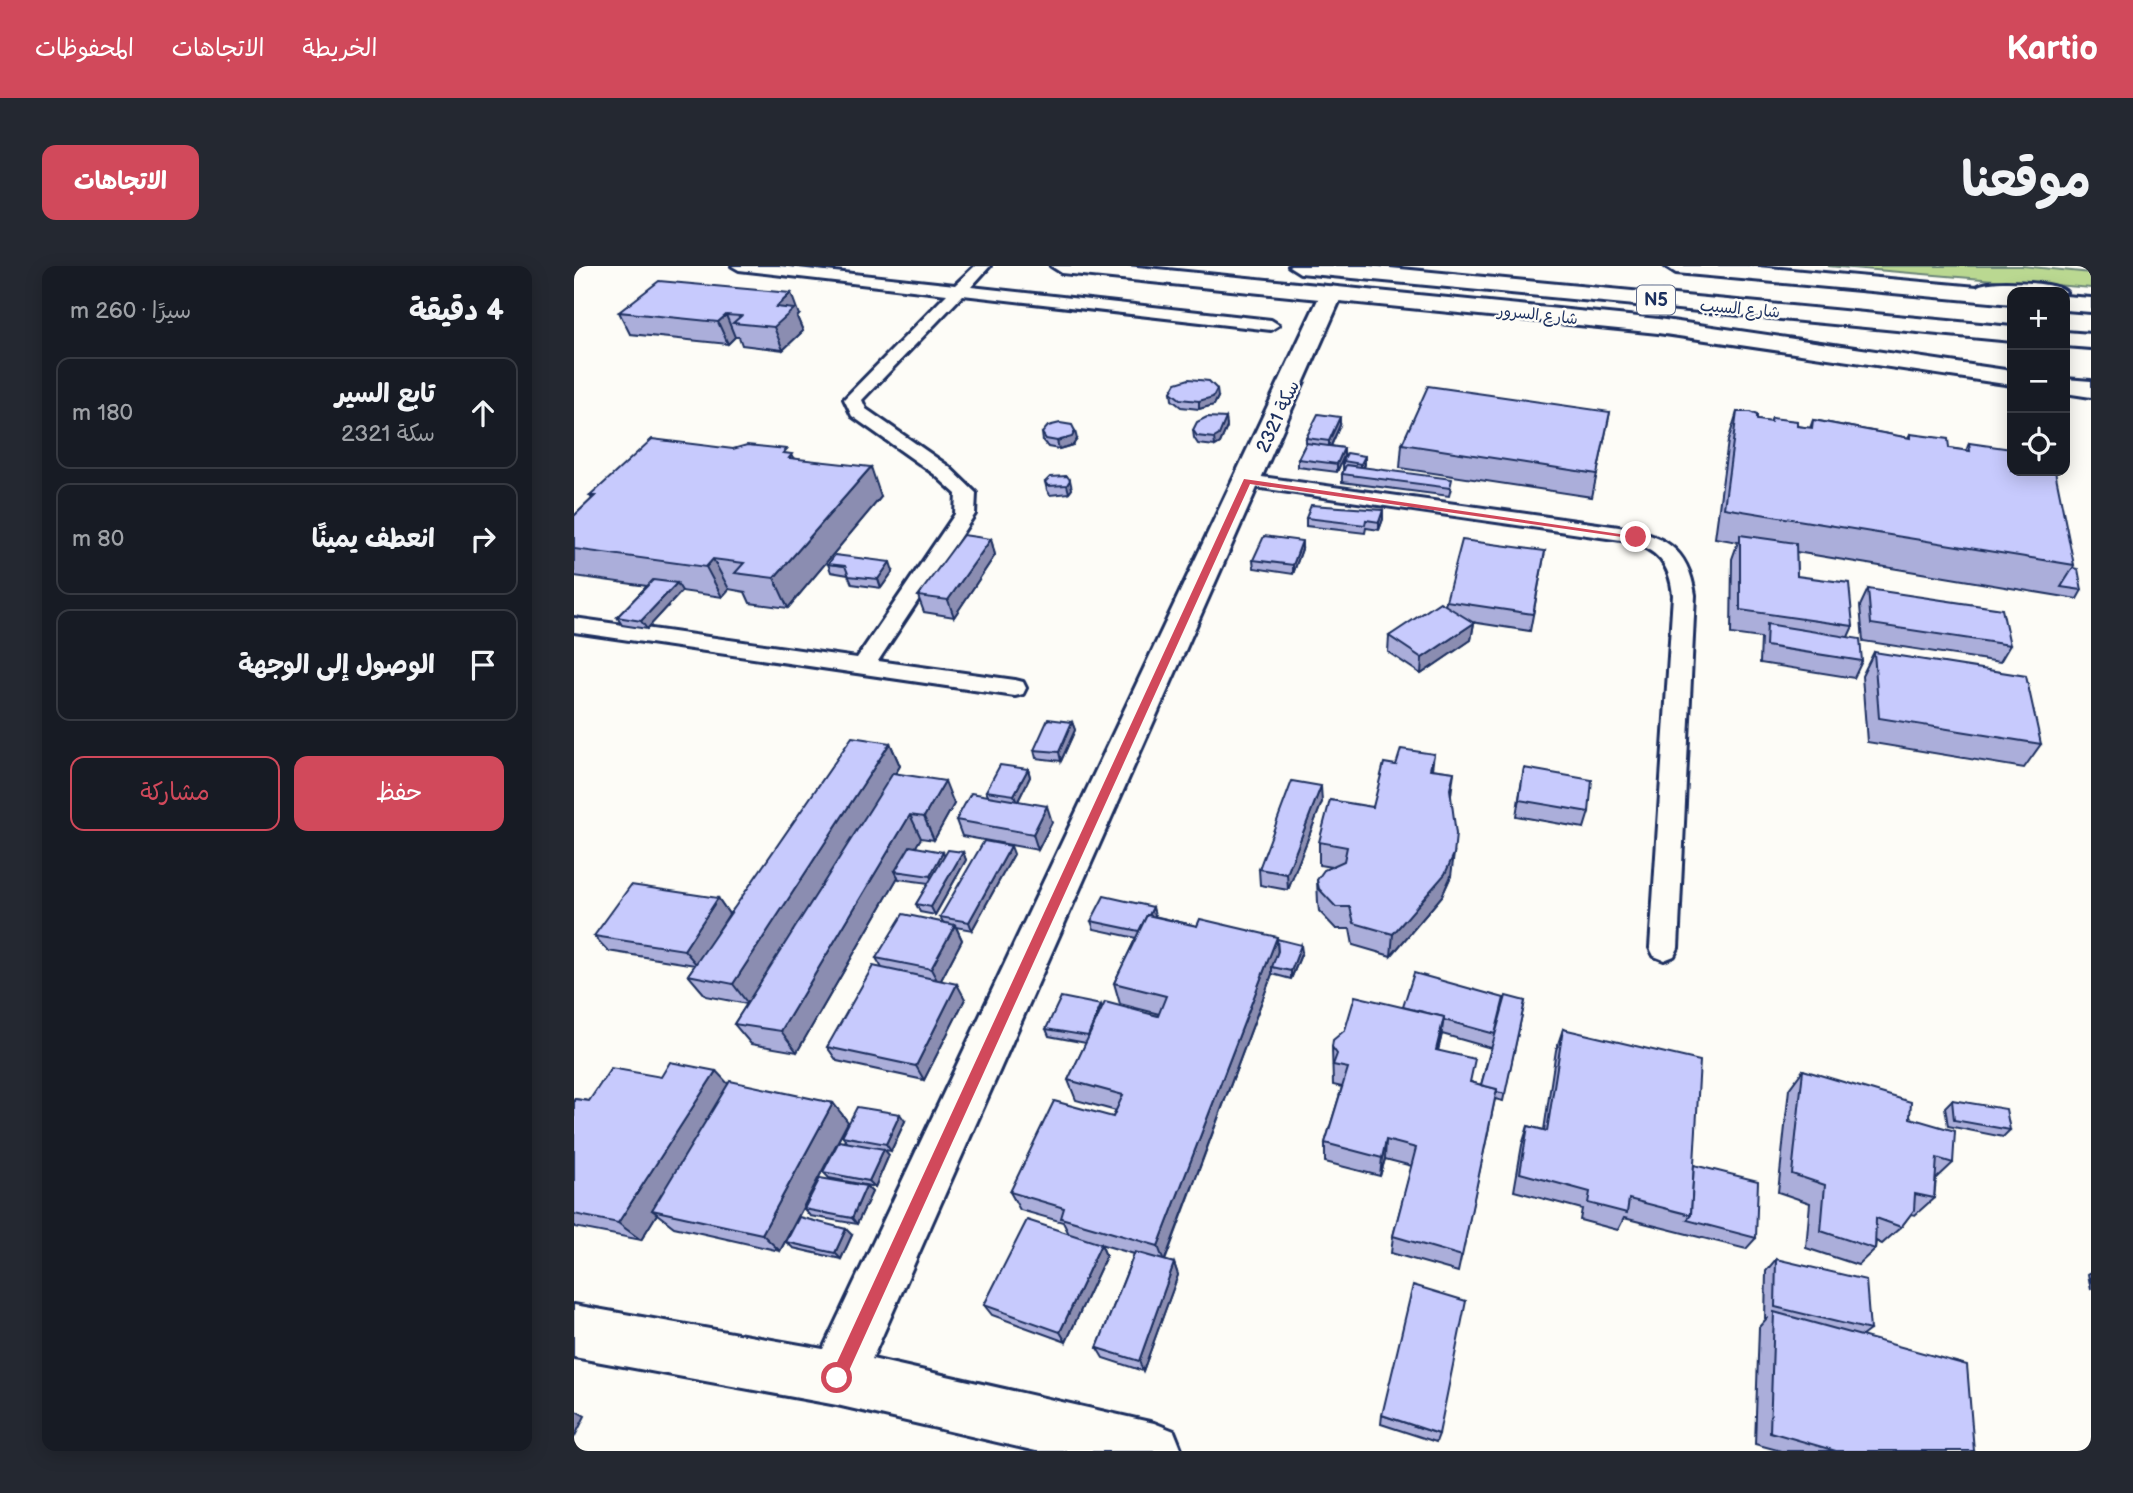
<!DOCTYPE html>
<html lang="ar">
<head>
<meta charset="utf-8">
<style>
  :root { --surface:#171b24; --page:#242831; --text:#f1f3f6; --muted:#9ea1a6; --line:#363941; --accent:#d1495b }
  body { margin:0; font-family:"Balsamiq Sans","Playpen Sans Arabic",sans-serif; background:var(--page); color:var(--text); direction:rtl }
  .controls { position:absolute; right:21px; top:21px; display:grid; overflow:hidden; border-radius:14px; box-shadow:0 4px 18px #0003 }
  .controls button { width:63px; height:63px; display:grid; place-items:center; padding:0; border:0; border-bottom:2px solid var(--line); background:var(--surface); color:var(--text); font:35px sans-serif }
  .stop { position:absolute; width:21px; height:21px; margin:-16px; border:5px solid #d1495b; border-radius:50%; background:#fff }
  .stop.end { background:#d1495b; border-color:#fff; box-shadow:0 2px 7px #0008 }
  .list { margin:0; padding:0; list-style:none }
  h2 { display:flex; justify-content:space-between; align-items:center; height:91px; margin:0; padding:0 28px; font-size:30px }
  h2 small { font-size:23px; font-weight:400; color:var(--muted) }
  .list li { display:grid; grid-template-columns:46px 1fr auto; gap:21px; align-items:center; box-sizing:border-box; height:112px; margin:0 14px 14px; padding:0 14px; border:2px solid var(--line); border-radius:14px }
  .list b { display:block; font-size:26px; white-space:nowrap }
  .list p { margin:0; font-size:23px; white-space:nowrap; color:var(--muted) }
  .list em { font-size:23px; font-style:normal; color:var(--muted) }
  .actions { display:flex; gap:14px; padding:21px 28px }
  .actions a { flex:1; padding:16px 0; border:2px solid var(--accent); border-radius:14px; text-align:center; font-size:24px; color:var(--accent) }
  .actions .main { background:var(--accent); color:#fff }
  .icon { flex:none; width:38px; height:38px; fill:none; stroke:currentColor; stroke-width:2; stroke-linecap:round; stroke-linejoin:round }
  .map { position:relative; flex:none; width:1517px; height:1185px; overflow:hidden; direction:ltr; border-radius:14px }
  header { display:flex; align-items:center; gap:42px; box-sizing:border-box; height:98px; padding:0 35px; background:var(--accent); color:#fff }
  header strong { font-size:33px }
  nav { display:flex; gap:38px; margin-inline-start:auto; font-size:24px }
  .intro { display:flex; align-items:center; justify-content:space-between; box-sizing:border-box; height:168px; padding:0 42px }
  h1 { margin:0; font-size:49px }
  .button { padding:18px 32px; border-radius:14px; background:var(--accent); color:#fff; font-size:24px; font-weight:700 }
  main { display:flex; gap:42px; padding:0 42px }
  aside { flex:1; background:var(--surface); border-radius:14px; box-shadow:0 4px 18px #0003 }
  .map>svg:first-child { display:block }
  .green { fill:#bad891; stroke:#6a8478; stroke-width:2 }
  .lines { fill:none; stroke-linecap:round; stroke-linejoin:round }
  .service-casing { stroke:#1b2f5e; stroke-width:6 }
  .minor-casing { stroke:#1b2f5e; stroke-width:6 }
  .tertiary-casing { stroke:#1b2f5e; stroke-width:6 }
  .trunk-casing { stroke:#1b2f5e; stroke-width:6 }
  .service { fill:#fdfcf7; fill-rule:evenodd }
  .minor { fill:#fdfcf7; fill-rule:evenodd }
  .tertiary { fill:#fdfcf7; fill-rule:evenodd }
  .trunk { fill:#fdfcf7; fill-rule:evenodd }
  .wall { fill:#abaeda; stroke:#1b2f5e; stroke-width:2; fill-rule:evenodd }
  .shaded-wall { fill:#8b8db1; stroke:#1b2f5e; stroke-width:2 }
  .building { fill:#c7cafd; stroke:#1b2f5e; stroke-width:2 }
  .route { fill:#d1495b }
  .labels { text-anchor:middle; stroke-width:5; stroke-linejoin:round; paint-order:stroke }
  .far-street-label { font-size:16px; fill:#1b2f5e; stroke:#fdfcf7 }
  .shield { fill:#fdfcf7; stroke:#5f6c8c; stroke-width:2 }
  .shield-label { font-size:18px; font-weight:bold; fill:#1b2f5e }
  .street-label { font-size:19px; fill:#1b2f5e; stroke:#fdfcf7 }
</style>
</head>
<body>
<header>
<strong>Kartio</strong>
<nav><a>الخريطة</a><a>الاتجاهات</a><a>المحفوظات</a></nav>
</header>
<div class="intro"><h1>موقعنا</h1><a class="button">الاتجاهات</a></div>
<main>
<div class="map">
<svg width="1517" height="1185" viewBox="0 0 1517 1185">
  <rect width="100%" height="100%" fill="#fdfcf7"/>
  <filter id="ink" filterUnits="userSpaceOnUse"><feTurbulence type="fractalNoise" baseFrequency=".0143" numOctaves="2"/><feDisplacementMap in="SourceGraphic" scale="14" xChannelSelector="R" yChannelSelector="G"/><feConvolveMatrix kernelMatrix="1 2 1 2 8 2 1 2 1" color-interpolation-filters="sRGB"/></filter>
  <g filter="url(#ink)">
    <polygon class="green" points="1254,0 1448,0 1517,7 1517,22"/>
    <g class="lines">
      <defs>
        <g id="service">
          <polygon points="158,0 205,0 381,19 401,0 416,0 397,21 697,54 705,59 697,64 389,29 288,134 292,143 374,200 402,227 401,248 304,395 441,414 449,416 452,422 449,428 441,430 0,366 0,352 283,392 381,248 382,228 360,208 278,150 270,133 373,28 165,4"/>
          <path d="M673,209l372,52c44,9 69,19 76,68l-17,353 -4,8 -10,4 -10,-4 -4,-8 23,-353c-3,-31 -15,-45 -45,-54l-388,-56 -2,-4z"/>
        </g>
        <polygon id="minor" points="758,20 769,27 298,1093 580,1157 600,1165 608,1185 462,1185 263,1139 0,1091 0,1039 249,1083 747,27"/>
        <g id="tertiary">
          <polygon points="477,0 553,0 1084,53 1438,105 1438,119 1084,67 488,7"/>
          <polygon points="1491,113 1517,115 1517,131 1491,127"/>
        </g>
        <g id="trunk">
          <polygon points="715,0 795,0 1438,61 1438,75 726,7"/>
          <path d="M1091,0h82l230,21c8,-9 82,-5 89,5h-54v12l-336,-31z"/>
          <polygon points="1491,30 1517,32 1517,46 1491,44"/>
          <polygon points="1491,66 1517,68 1517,82 1491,80"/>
        </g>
      </defs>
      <use href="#service" class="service-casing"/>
      <use href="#minor" class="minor-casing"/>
      <use href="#tertiary" class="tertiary-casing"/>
      <use href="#trunk" class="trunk-casing"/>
      <use href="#service" class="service"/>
      <use href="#minor" class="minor"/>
      <use href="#tertiary" class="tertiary"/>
      <use href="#trunk" class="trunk"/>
    </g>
    <g class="wall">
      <polygon points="45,46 225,49 223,51 229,65 209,84 168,79 165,71 161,71 154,78 56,68"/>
      <polygon points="597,126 644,131 640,139 625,143 607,141 598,134"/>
      <polygon points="1036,146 1018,231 826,202 828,178"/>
      <polygon points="1163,146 1183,154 1196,156 1198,152 1223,160 1236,162 1239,154 1334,172 1336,168 1375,182 1392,185 1395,177 1438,205 1500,299 1499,302 1508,324 1503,333 1222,286 1223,310 1279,360 1274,371 1288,395 1280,412 1186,397 1187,372 1157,368 1158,293 1164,276 1141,272 1154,175"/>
      <polygon points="652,152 653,161 646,177 641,180 624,178 620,172 619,164"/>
      <polygon points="766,159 757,180 770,182 770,190 763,206 724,201 724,193 732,177 732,172"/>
      <polygon points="468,167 503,173 499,179 485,183 474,181 469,175"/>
      <polygon points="159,183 215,188 220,192 307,231 214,342 176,337 171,326 155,323 148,331 108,325 73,363 48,359 43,351 73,320 0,310 0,250 18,233 16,230"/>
      <polygon points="791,190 791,198 790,202 877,222 875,230 768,216 768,208 770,204 769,204 769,195"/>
      <polygon points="493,210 498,223 495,227 476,229 473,224 471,216"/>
      <polygon points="809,244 809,253 805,264 792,262 791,267 732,260 732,252"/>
      <polygon points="417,273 421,289 380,351 350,346 344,330"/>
      <polygon points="728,283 719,308 680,302 679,294"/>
      <polygon points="971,285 956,365 897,356 900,357 897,374 847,408 814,386 815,370 871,340 872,335"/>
      <polygon points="254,298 319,305 307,322 278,318 274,309 257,306"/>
      <polygon points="1294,323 1436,379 1426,396 1289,375 1286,340"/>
      <polygon points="1300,386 1467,478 1450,502 1293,476 1288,410"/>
      <polygon points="498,456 501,464 487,495 462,492 460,484"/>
      <polygon points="316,477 326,500 322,507 380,538 360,574 347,572 341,581 370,590 389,586 392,594 361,649 346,646 342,638 355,617 325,613 324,611 223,786 177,778 160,758 173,738 132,730 114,709 121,699 34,685 20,670 144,632 155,648"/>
      <polygon points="860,488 858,503 880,506 877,529 877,610 868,630 817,690 779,679 776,663 762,663 745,645 744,637 743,614 757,601 745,599 745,576 799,541 822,499"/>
      <polygon points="950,502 1015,546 1010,562 942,550"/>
      <polygon points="454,503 456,511 444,535 478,556 464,584 388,570 382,554 414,530 412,525"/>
      <polygon points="748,536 714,624 686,619 685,603"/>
      <polygon points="440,588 398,664 382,661 388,674 367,714 391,733 350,814 263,795 253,781 308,702 302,692 369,656 366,651"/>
      <polygon points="581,649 580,650 623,660 703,671 703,673 728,686 717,713 698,708 591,995 600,997 604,1009 569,1105 529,1092 523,1082 560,988 519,976 527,978 532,990 492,1076 418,1049 410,1039 495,968 489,956 446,944 436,926 539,851 542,845 502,834 494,814 512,777 475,770 472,763 527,739 528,743 584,750 585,748 546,738 540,717 562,672 520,663 517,655"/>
      <path d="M930,732l21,3 -22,100 -8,-2 -37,173 -67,-19 2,-17 19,-70 -27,-7 -5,17 -55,-14v-19l17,-56 -9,-2 -1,-38 71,-40zM868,768l49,14 -10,37 -10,-3 -33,-32z"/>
      <polygon points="989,763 1120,899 1182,972 1172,983 1050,952 1044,964 1006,954 1008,943 940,925 948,879 954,860 970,864 982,784"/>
      <polygon points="1229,804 1336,852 1379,897 1362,913 1360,932 1341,949 1337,948 1327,961 1308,978 1302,975 1301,983 1284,999 1232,982 1236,937 1204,926 1215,823"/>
      <polygon points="87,811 154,818 259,837 274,856 206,985 100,961 83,948 67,974 0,961 0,833 15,835"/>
      <polygon points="1378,834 1436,864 1429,871 1374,860 1371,841"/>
      <polygon points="331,855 317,885 310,884 315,889 301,921 255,912 249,906 273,876 268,870"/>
      <polygon points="292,920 298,926 283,958 236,950 230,943"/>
      <polygon points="278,969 267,993 219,982 212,976"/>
      <polygon points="1202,993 1296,1064 1288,1070 1400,1185 1207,1185 1181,1178 1185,1061 1193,1052 1191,1052 1192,1005"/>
      <polygon points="1517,1006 1517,1024 1514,1008"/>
      <polygon points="808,1149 865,1168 862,1176 807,1158"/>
    </g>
    <g class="shaded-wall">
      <polygon points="217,27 225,49 223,51 229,65 209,84 200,61 202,41"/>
      <polygon points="152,49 161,71 154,78 144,56"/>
      <polygon points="643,123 644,131 640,139 625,143 625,135"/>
      <polygon points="766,151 766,159 755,184 755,175"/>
      <polygon points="652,152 653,161 646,177 641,180 640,172"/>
      <polygon points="501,165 503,173 499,179 485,183 483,175"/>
      <polygon points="770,182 770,190 763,206 763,198"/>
      <polygon points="791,190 791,198 787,207 787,198"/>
      <polygon points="297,201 307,231 214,342 200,312"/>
      <polygon points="496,214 498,223 495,227 493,219"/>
      <polygon points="809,244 809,253 805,264 805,256"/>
      <polygon points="417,273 421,289 380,351 374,334"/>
      <polygon points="728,275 728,283 719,308 719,299"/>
      <polygon points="139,293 155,323 148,331 132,301"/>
      <polygon points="316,296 319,305 307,322 304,313"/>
      <polygon points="103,317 108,325 73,363 67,355"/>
      <polygon points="900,357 897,374 847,408 848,392"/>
      <polygon points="498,456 501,464 487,495 485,486"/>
      <polygon points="316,477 326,500 175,739 159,718"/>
      <polygon points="454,503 456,511 443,537 440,529"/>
      <polygon points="371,515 380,538 360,574 350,551"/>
      <polygon points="747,520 748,536 714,624 713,608"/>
      <polygon points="473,540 478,556 464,584 459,568"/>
      <polygon points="336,549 347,572 327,606 321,605 324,611 223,786 207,765"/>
      <polygon points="437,580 440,588 398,664 395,656"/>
      <polygon points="369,586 372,594 360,618 356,610"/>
      <polygon points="389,586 392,594 361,649 357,641"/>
      <polygon points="880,588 877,610 868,630 817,690 819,668"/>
      <polygon points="144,632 155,648 123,699 110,684"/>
      <polygon points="579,641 581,649 570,674 568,666"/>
      <polygon points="381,659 388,674 365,718 357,703"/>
      <polygon points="703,671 704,692 698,701 698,708 590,996 584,980"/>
      <polygon points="727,679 728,686 717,713 717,705"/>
      <polygon points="383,718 391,733 350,814 342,800"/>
      <polygon points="527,739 529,747 516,777 514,770"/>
      <polygon points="870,751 867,772 859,804 862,784"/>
      <polygon points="142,805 160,824 78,944 83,948 67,974 44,957"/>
      <polygon points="259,837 274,856 206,985 188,968"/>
      <polygon points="326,848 331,855 317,885 312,878"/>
      <polygon points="812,874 811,893 806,910 808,892"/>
      <polygon points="310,883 315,889 301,921 295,915"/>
      <polygon points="292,920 298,926 283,958 278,952"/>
      <polygon points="272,963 278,969 267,993 261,987"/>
      <polygon points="527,978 532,990 492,1076 486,1066"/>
      <polygon points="600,997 604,1009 569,1105 565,1095"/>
      <polygon points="2,1145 11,1150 0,1172 0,1149"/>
    </g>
    <g class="building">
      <polygon points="85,15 217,27 202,41 220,43 200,61 159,57 167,50 152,49 144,56 45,46"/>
      <polygon points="615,113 635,115 643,123 639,131 625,135 606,133 597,126 602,117"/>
      <polygon points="854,120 1036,146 1023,208 828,178"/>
      <polygon points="1163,146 1176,146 1183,149 1183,154 1197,156 1198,152 1223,155 1223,160 1238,162 1239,154 1336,172 1336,168 1374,173 1375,182 1396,185 1395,177 1438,183 1438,205 1481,205 1500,299 1150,242"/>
      <polygon points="744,148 766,151 755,175 732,172"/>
      <polygon points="633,151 652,152 645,169 640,172 623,170 619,164 623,156"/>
      <polygon points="486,157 498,159 501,165 498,171 483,175 472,173 468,167 474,160"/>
      <polygon points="78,173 159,183 173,179 213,183 209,187 218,188 215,192 297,201 200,312 161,307 170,297 139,293 132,301 0,283 0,250 21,230 16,230"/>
      <polygon points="732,177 770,182 763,198 724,193"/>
      <polygon points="773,187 791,190 787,198 769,195"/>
      <polygon points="772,199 878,213 876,222 768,208"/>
      <polygon points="493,210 496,214 493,219 474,220 471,216 476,211"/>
      <polygon points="737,239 809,244 805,256 792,254 791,259 732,252"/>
      <polygon points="389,269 417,273 374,334 344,330"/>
      <polygon points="1166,269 1222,277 1223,310 1275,317 1279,360 1166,344"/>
      <polygon points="690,270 728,275 719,299 679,294"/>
      <polygon points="888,274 971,285 959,348 872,335"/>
      <polygon points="261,289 316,296 304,313 275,310 271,300 254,298"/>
      <polygon points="1499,302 1504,303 1508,324 1487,321"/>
      <polygon points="79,314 103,317 67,355 43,351"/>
      <polygon points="1294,323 1428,343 1436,379 1297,358"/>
      <polygon points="866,336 900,357 848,392 815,370"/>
      <polygon points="1193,358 1286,373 1288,395 1192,380"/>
      <polygon points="1300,386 1452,410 1467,478 1305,452"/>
      <polygon points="474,453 498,456 485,486 460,484"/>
      <polygon points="278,471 316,477 159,718 114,709"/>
      <polygon points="827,483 860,488 856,503 880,506 876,523 882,568 880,588 871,608 819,668 780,657 776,641 762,641 745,623 743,614 750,604 770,595 773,581 745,576 756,534 799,541 810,497 822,499"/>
      <polygon points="426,499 454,503 440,529 412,525"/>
      <polygon points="950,502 1018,514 1015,546 945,534"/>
      <polygon points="319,507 371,515 350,551 336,549 207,765 160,758"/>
      <polygon points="718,515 747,520 713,608 685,603"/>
      <polygon points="397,527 473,540 459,568 382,554"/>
      <polygon points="410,575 437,580 395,656 366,651"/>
      <polygon points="336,580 369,586 356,610 321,605"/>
      <polygon points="374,584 389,586 357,641 342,638"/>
      <polygon points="57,619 144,632 110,684 20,670"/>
      <polygon points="530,630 579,641 575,649 573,649 565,665 517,655"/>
      <polygon points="329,648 381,659 357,703 302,692"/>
      <polygon points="573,649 623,660 626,653 703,671 584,980 487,952 490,942 436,926 480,835 539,851 549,829 494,814 531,736 584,750 592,730 540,717"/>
      <polygon points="703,673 727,679 717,705 698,701 704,685"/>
      <polygon points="299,700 383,718 342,800 253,781"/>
      <polygon points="840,707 930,732 921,768 870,754 870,751 829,741"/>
      <polygon points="781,730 870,751 862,784 901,793 896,816 923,823 888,990 819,970 842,882 812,874 808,892 751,877 774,802 759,799 763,788 758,781 759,774 771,764"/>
      <polygon points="932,730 951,735 931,828 923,826 923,823 907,819"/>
      <polygon points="487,731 527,739 514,770 472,763"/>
      <polygon points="989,763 1126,795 1117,949 1055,933 1053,947 1014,937 1016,926 946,907 954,860 973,865"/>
      <polygon points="96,796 142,805 44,957 0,948 0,833 15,835 37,802 87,811"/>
      <polygon points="1229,804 1337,836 1336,852 1381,865 1379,897 1363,892 1360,932 1341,928 1340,944 1327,961 1302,952 1301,983 1247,965 1251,919 1218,908"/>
      <polygon points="156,815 259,837 188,968 78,944"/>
      <polygon points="1378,834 1432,843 1436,864 1380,854"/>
      <polygon points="283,841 326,848 312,878 268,870"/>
      <polygon points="265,875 310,883 295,915 249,906"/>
      <polygon points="1120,899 1184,915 1182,972 1113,954 1117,949"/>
      <polygon points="246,912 292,920 278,952 230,943"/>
      <polygon points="225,951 272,963 261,987 212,976"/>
      <polygon points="453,954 527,978 486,1066 410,1039"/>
      <polygon points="561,986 600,997 565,1095 523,1082"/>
      <polygon points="1202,993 1292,1014 1296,1064 1201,1041"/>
      <polygon points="839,1019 892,1035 865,1168 808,1149"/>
      <polygon points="1200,1046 1393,1099 1400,1185 1262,1185 1196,1166"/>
    </g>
  </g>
  <polygon class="route" points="670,213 1066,271 1062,273 676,218 269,1118 258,1118 258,1107"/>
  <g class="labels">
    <g class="far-street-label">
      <text transform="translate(1166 42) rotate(5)" y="6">شارع السيب</text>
      <text transform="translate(964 48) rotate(6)" y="6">شارع السرور</text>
    </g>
    <rect class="shield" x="1063" y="19.5" width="38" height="29" rx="5"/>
    <g class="shield-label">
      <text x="1082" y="40">N5</text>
    </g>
    <g class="street-label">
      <text transform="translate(703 150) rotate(-65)" y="7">سكة 2321</text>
    </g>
  </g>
</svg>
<div class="controls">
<button>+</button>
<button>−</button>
<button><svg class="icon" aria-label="locate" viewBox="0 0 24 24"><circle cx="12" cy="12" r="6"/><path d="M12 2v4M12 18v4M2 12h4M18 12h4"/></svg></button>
</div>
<div class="stop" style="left:263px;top:1112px"></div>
<div class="stop end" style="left:1062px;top:271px"></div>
</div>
<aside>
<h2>4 دقيقة<small>سيرًا · 260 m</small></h2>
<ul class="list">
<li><svg class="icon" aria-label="ahead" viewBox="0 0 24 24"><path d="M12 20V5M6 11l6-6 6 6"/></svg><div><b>تابع السير</b><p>سكة 2321</p></div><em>180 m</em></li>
<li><svg class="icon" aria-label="right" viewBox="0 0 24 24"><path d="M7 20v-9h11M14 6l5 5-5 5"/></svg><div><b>انعطف يمينًا</b></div><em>80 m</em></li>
<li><svg class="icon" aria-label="arrive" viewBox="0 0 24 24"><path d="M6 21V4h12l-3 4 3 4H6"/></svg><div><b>الوصول إلى الوجهة</b></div></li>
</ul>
<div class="actions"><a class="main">حفظ</a><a>مشاركة</a></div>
</aside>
</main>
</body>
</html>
